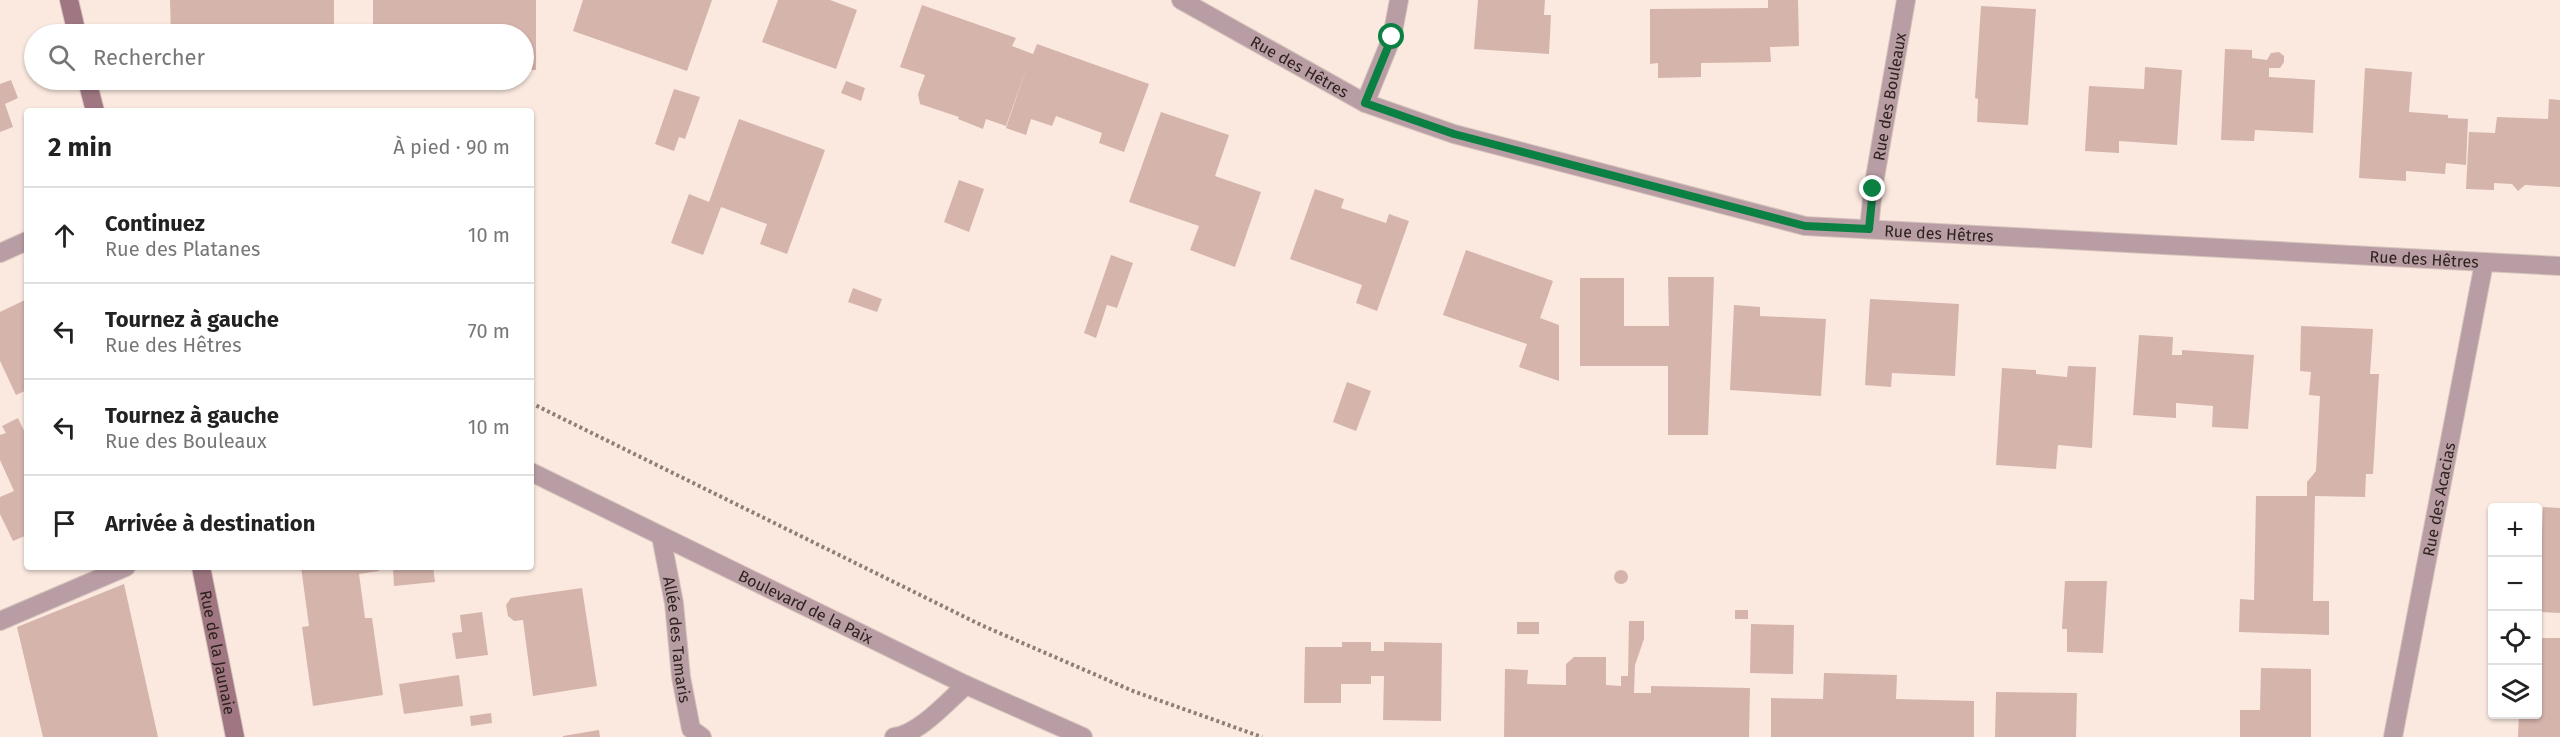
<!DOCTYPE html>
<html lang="fr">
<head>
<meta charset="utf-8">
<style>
  :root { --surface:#fff; --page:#f6f6f6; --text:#222; --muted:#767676; --line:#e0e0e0 }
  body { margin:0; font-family:"Fira Sans",sans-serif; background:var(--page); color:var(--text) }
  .controls { position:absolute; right:18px; bottom:18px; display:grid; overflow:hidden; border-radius:6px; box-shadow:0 2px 4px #0004 }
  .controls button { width:54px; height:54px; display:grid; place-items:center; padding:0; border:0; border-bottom:2px solid var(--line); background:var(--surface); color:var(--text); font:30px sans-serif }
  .stop { position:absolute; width:18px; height:18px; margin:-14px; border:4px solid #0b8043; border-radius:50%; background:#fff }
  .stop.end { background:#0b8043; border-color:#fff; box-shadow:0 2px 6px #0008 }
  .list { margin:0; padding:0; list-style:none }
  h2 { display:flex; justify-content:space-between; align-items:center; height:78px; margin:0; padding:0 24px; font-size:26px }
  h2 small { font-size:20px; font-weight:400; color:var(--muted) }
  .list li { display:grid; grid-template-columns:39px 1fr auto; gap:18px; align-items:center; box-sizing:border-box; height:96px; padding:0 24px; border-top:2px solid var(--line) }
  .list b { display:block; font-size:22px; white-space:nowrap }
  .list p { margin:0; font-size:20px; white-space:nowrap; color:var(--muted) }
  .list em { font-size:20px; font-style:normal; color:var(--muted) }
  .icon { flex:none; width:33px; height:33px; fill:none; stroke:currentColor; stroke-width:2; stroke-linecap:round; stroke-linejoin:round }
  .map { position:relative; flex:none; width:2560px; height:737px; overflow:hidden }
  .search { position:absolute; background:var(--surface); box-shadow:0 2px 4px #0004; left:24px; top:24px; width:510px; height:66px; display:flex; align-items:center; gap:15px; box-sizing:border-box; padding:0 21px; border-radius:33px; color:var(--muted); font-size:22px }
  .panel { position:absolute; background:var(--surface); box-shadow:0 2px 4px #0004; left:24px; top:108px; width:510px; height:462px; border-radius:6px }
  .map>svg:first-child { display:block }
  .building { fill:#d5b4ac }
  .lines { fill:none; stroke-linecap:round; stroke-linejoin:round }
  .lane-casing { stroke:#d6c5bc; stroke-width:20 }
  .street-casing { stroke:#d6c5bc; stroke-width:20 }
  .secondary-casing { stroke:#d6c5bc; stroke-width:20 }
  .path { stroke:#8d7e77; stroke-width:4; stroke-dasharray:3 3; stroke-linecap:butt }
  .lane { stroke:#b99da4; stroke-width:18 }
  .street { stroke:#b99da4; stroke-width:18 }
  .secondary { stroke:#9f7681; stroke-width:18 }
  .route { stroke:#0b8043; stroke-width:8 }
  .labels { text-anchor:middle; stroke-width:5; stroke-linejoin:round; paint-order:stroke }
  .street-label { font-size:16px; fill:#2e231d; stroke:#fff }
</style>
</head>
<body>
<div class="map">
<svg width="2560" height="737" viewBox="0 0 2560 737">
  <rect width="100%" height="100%" fill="#fbe9df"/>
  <g class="building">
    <polygon points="170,0 334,0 334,34 171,34"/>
    <polygon points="373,0 536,0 536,70 524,70 524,34 373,34"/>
    <polygon points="583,0 712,0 687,71 573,31"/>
    <polygon points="778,0 830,0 857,10 836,69 762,42"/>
    <polygon points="1478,0 1545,0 1544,15 1551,15 1549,54 1474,49"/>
    <polygon points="1768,0 1798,0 1799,46 1770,47 1771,62 1701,63 1701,77 1658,78 1658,63 1650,64 1650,9 1768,8"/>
    <polygon points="922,5 1016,38 1012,46 1033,54 1037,44 1149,84 1124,152 1099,143 1102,133 1056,116 1052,126 1031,119 1026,135 1006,128 1029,61 1006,126 986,119 983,129 958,119 959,117 920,104 918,94 925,75 900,67"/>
    <polygon points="1981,6 2036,9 2028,125 1977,122 1978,99 1975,98"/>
    <polygon points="2225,49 2252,50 2252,58 2267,60 2271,53 2279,52 2284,56 2284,62 2280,68 2269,68 2269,77 2315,80 2313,133 2255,130 2254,141 2221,140"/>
    <polygon points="2145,67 2182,70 2177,145 2119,141 2119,153 2085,151 2089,86 2144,89"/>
    <polygon points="2365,68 2412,72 2409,112 2448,115 2448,118 2468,119 2466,165 2446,163 2445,174 2406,171 2406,181 2359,178"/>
    <polygon points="11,80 18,98 5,104 13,127 0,132 0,84"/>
    <polygon points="846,81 865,88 861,101 841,93"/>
    <polygon points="674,89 700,97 685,139 679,137 674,151 655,144"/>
    <polygon points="2549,99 2560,100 2560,187 2525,185 2518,191 2512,184 2494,183 2494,190 2466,189 2469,132 2495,133 2497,117 2548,119"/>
    <polygon points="1161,112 1229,135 1215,176 1261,192 1235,267 1190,250 1199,226 1129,202"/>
    <polygon points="739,119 825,150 787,254 760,244 767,224 721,207 703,255 671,243 689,194 709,202"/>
    <polygon points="959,180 984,189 969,232 944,222"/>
    <polygon points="1315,189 1344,199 1341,208 1386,223 1389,214 1409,221 1377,311 1356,303 1362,285 1290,259"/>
    <polygon points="1466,250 1553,281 1540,318 1559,325 1559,381 1519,367 1527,344 1443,315"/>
    <polygon points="1111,255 1133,263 1117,308 1107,305 1096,338 1084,333"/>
    <polygon points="1668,277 1714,277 1708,435 1668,435 1668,366 1580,366 1580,278 1624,278 1624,326 1669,326"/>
    <polygon points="853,288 882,299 877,312 848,302"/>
    <polygon points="27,299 27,390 16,395 0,361 0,312"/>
    <polygon points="1870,299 1959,304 1955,376 1892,373 1891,387 1865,385"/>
    <polygon points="1734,305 1760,307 1760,316 1826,319 1821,396 1730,390"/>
    <polygon points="2301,326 2373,329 2370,374 2379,374 2373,474 2366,474 2365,497 2315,496 2313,601 2329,601 2329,635 2239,632 2240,599 2254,600 2256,496 2307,496 2307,482 2316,471 2320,396 2309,395 2311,372 2300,371"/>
    <polygon points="2139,335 2173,337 2172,355 2182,355 2182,350 2254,355 2248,429 2212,427 2213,406 2176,403 2176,418 2133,415"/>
    <polygon points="2068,366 2096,367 2092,448 2058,445 2056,469 1996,465 2002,368 2036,370 2036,374 2067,377"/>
    <polygon points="1347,382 1371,391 1356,431 1333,422"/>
    <polygon points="18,418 27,437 27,535 13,541 0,514 0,497 14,491 0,460 0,435 6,433 2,426"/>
    <polygon points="2543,507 2560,508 2560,613 2539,612"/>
    <polygon points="301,567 379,567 379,571 359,574 365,618 372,618 383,695 313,706 302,627 309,626"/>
    <polygon points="403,567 433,567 435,582 394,586 393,568"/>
    <circle cx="1621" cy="577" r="7"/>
    <polygon points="2065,581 2107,581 2103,653 2067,652 2067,629 2062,629"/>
    <polygon points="124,584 158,737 43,737 17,627"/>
    <polygon points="582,588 597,686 533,696 523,620 514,621 508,616 506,605 511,598"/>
    <rect x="1735" y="610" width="13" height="9"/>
    <polygon points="482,612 488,655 456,659 452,633 462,632 460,615"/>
    <polygon points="1629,621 1644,621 1644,639 1635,665 1634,693 1651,693 1651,686 1750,688 1749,737 1504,737 1505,669 1528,670 1527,684 1566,685 1566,664 1574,657 1606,657 1606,685 1621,686 1621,676 1628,676"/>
    <rect x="1517" y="622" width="22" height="12"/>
    <polygon points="1751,624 1794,625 1793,674 1750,673"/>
    <polygon points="2538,638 2560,638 2560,737 2518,737 2519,714 2538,714"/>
    <polygon points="1342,642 1371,642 1371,651 1384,651 1384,642 1442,643 1441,721 1383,720 1384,676 1371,676 1371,684 1341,684 1341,703 1304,703 1305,647 1342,647"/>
    <polygon points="2261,668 2311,669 2311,737 2240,737 2240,710 2260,710"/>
    <polygon points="1824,673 1897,675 1896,699 1974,701 1974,737 1771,737 1771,698 1823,699"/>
    <polygon points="459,675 463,706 404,714 399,684"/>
    <polygon points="1996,692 2077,693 2076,737 1995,737"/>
    <polygon points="491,713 492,723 471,726 470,716"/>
    <polygon points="599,730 600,737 563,737 563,736"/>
  </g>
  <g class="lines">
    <defs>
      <polyline id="lane" points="0,621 126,567"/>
      <g id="street">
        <path id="s1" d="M1181,0l184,103 89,31 351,92 755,40"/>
        <polyline points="1365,103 1392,37 1399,0"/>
        <path id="s2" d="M1869,229l4,-40 33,-189"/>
        <polyline points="0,253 27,241"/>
        <path id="s3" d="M531,472l435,213 117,52"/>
        <path id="s4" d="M661,536l13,67 7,74 10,52 11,8"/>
        <path d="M894,737c25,-3 53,-35 72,-52"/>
        <path id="s5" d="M2393,737l91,-474"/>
      </g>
      <g id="secondary">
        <polyline points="69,0 77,34"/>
        <polyline points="87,80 95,111"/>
        <path id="s6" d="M201,567l34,170"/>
      </g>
    </defs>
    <use href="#lane" class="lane-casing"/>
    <use href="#street" class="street-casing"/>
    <use href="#secondary" class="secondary-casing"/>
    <polyline class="path" points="531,403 981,625 1133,691 1262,737"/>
    <use href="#lane" class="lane"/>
    <use href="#street" class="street"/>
    <use href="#secondary" class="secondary"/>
  </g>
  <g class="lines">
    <polyline class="route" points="1392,37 1365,103 1454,134 1805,226 1869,229 1873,189"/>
  </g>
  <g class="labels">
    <g class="street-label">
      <text dy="6" stroke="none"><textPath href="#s1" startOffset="136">Rue des Hêtres</textPath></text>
      <text dy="6" stroke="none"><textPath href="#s2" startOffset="134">Rue des Bouleaux</textPath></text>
      <text dy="6" stroke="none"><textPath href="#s1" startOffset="802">Rue des Hêtres</textPath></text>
      <text dy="6" stroke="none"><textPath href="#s1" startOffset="1288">Rue des Hêtres</textPath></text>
      <text dy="6" stroke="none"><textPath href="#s5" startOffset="242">Rue des Acacias</textPath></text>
      <text dy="6" stroke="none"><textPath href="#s3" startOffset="306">Boulevard de la Paix</textPath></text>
      <text dy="6" stroke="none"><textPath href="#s4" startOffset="105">Allée des Tamaris</textPath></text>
      <text dy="6" stroke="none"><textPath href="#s6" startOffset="87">Rue de la Jaunaie</textPath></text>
    </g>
  </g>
</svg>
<div class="controls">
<button>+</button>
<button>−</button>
<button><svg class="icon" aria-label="locate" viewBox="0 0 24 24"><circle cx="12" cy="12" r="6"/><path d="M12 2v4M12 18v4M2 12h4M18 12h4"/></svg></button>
<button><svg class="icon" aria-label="layers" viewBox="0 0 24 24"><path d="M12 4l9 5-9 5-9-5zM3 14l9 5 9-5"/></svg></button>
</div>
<div class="stop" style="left:1392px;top:37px"></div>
<div class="stop end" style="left:1873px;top:189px"></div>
<div class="search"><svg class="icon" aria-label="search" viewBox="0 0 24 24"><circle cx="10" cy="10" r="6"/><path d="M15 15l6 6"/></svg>Rechercher</div>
<section class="panel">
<h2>2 min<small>À pied · 90 m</small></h2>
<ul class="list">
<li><svg class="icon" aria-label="ahead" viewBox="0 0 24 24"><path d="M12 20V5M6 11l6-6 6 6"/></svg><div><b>Continuez</b><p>Rue des Platanes</p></div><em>10 m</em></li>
<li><svg class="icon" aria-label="left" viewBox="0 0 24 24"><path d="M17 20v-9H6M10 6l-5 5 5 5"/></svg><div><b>Tournez à gauche</b><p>Rue des Hêtres</p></div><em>70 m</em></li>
<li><svg class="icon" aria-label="left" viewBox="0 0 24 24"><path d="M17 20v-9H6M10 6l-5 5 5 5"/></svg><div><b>Tournez à gauche</b><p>Rue des Bouleaux</p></div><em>10 m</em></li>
<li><svg class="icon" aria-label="arrive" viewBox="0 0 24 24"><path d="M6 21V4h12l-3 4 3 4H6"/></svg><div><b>Arrivée à destination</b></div></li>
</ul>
</section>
</div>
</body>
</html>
